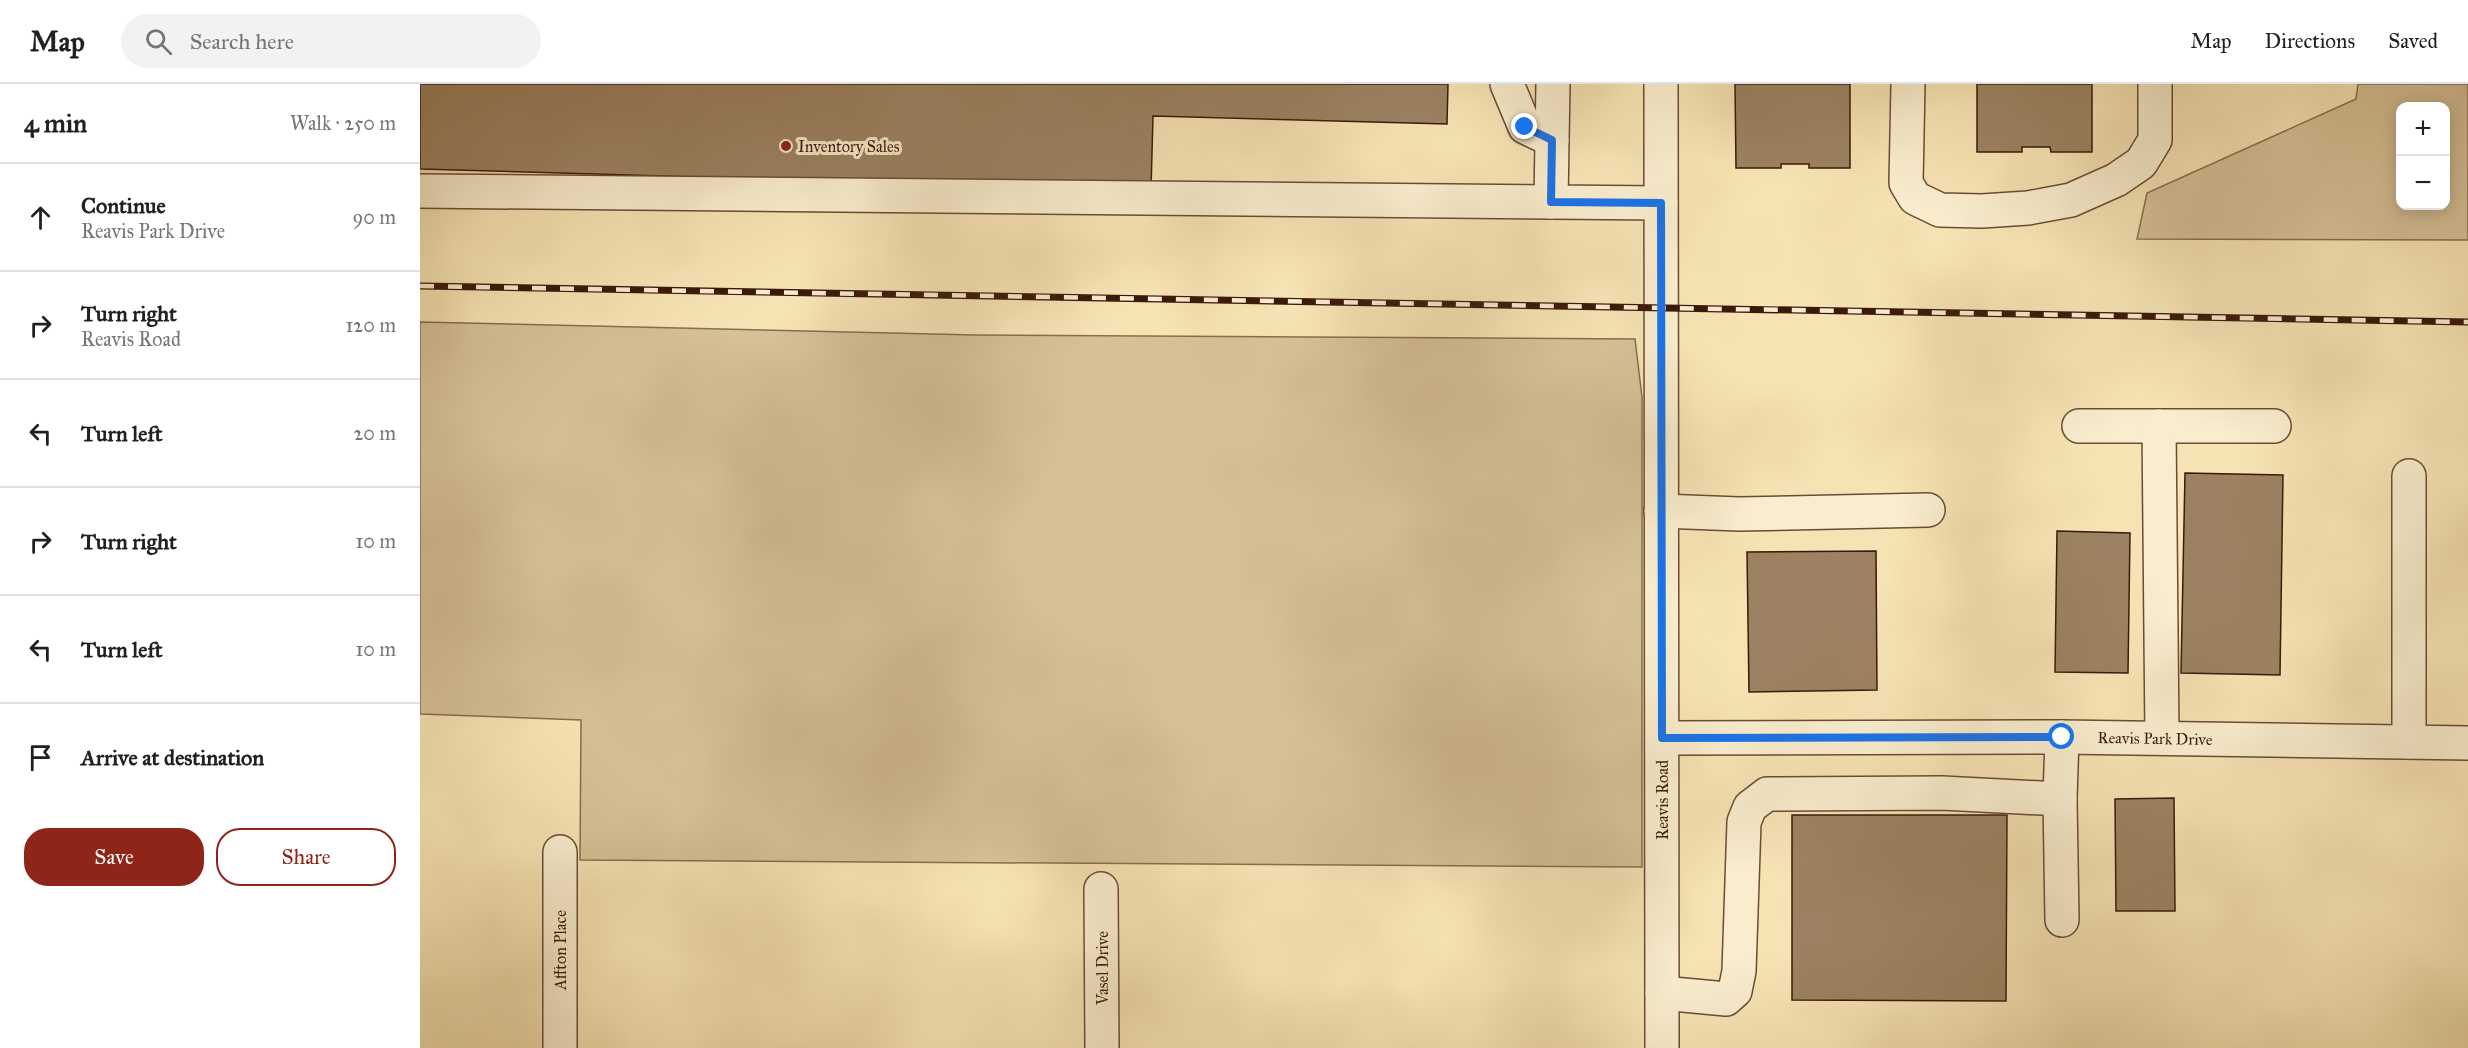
<!DOCTYPE html>
<html lang="en">
<head>
<meta charset="utf-8">
<style>
  :root { --surface:#fff; --page:#f2f2f2; --text:#202124; --muted:#757577; --line:#e0e0e0; --accent:#8f2418 }
  body { margin:0; font-family:"IM FELL Great Primer",serif; background:var(--page); color:var(--text) }
  .controls { position:absolute; right:18px; top:18px; display:grid; overflow:hidden; border-radius:12px; box-shadow:0 3px 15px #0003 }
  .controls button { width:54px; height:54px; display:grid; place-items:center; padding:0; border:0; border-bottom:2px solid var(--line); background:var(--surface); color:var(--text); font:30px sans-serif }
  .stop { position:absolute; width:18px; height:18px; margin:-14px; border:4px solid #1a73e8; border-radius:50%; background:#fff }
  .stop.end { background:#1a73e8; border-color:#fff; box-shadow:0 2px 6px #0008 }
  .list { margin:0; padding:0; list-style:none }
  h2 { display:flex; justify-content:space-between; align-items:center; height:78px; margin:0; padding:0 24px; font-size:26px }
  h2 small { font-size:20px; font-weight:400; color:var(--muted) }
  .list li { display:grid; grid-template-columns:39px 1fr auto; gap:18px; align-items:center; box-sizing:border-box; height:108px; padding:0 24px; border-top:2px solid var(--line) }
  .list b { display:block; font-size:22px; white-space:nowrap }
  .list p { margin:0; font-size:20px; white-space:nowrap; color:var(--muted) }
  .list em { font-size:20px; font-style:normal; color:var(--muted) }
  .actions { display:flex; gap:12px; padding:18px 24px }
  .actions a { flex:1; padding:14px 0; border:2px solid var(--accent); border-radius:24px; text-align:center; font-size:21px; color:var(--accent) }
  .actions .main { background:var(--accent); color:#fff }
  .icon { flex:none; width:33px; height:33px; fill:none; stroke:currentColor; stroke-width:2; stroke-linecap:round; stroke-linejoin:round }
  .map { position:relative; flex:none; width:2048px; height:964px; overflow:hidden }
  header { display:flex; align-items:center; gap:36px; box-sizing:border-box; height:84px; padding:0 30px; background:var(--surface); border-bottom:2px solid var(--line) }
  header strong { font-size:28px }
  nav { display:flex; gap:33px; margin-inline-start:auto; font-size:21px }
  .search { width:420px; height:54px; background:var(--page); display:flex; align-items:center; gap:15px; box-sizing:border-box; padding:0 21px; border-radius:33px; color:var(--muted); font-size:22px }
  main { display:flex }
  aside { flex:1; background:var(--surface) }
  .map>svg:first-child { display:block }
  .green { fill:#d6c197; stroke:#886d50; stroke-width:1.5; fill-rule:evenodd }
  .building { fill:#9c8262; stroke:#3b190a; stroke-width:1.5 }
  .lines { fill:none; stroke-linecap:round; stroke-linejoin:round }
  .minor-casing { stroke:#6a4c34; stroke-width:36 }
  .minor { stroke:#f9edce; stroke-width:33 }
  .rail-casing { stroke:#3b190a; stroke-width:7 }
  .rail { stroke:#f9edce; stroke-width:4.5; stroke-dasharray:14; stroke-linecap:butt }
  .route { stroke:#1a73e8; stroke-width:8 }
  .poi-dot { fill:#8f2418; stroke:#f9edce; stroke-width:2 }
  .labels { text-anchor:middle; stroke-width:6; stroke-linejoin:round; paint-order:stroke }
  .poi-label { font-size:16px; fill:#3b190a; stroke:#f9edce; text-anchor:start }
  .street-label { font-size:16px; fill:#3b190a; stroke:#f9edce }
</style>
</head>
<body>
<header>
<strong>Map</strong>
<div class="search"><svg class="icon" aria-label="search" viewBox="0 0 24 24"><circle cx="10" cy="10" r="6"/><path d="M15 15l6 6"/></svg>Search here</div>
<nav><a>Map</a><a>Directions</a><a>Saved</a></nav>
</header>
<main>
<aside>
<h2>4 min<small>Walk · 250 m</small></h2>
<ul class="list">
<li><svg class="icon" aria-label="ahead" viewBox="0 0 24 24"><path d="M12 20V5M6 11l6-6 6 6"/></svg><div><b>Continue</b><p>Reavis Park Drive</p></div><em>90 m</em></li>
<li><svg class="icon" aria-label="right" viewBox="0 0 24 24"><path d="M7 20v-9h11M14 6l5 5-5 5"/></svg><div><b>Turn right</b><p>Reavis Road</p></div><em>120 m</em></li>
<li><svg class="icon" aria-label="left" viewBox="0 0 24 24"><path d="M17 20v-9H6M10 6l-5 5 5 5"/></svg><div><b>Turn left</b></div><em>20 m</em></li>
<li><svg class="icon" aria-label="right" viewBox="0 0 24 24"><path d="M7 20v-9h11M14 6l5 5-5 5"/></svg><div><b>Turn right</b></div><em>10 m</em></li>
<li><svg class="icon" aria-label="left" viewBox="0 0 24 24"><path d="M17 20v-9H6M10 6l-5 5 5 5"/></svg><div><b>Turn left</b></div><em>10 m</em></li>
<li><svg class="icon" aria-label="arrive" viewBox="0 0 24 24"><path d="M6 21V4h12l-3 4 3 4H6"/></svg><div><b>Arrive at destination</b></div></li>
</ul>
<div class="actions"><a class="main">Save</a><a>Share</a></div>
</aside>
<div class="map">
<svg width="2048" height="964" viewBox="0 0 2048 964">
  <rect width="100%" height="100%" fill="#f6e3b4"/>
  <filter id="stains"><feTurbulence type="fractalNoise" baseFrequency=".00333" numOctaves="4"/><feColorMatrix values="0 0 0 0 .2 0 0 0 0 .09 0 0 0 0 .02 0 0 0 .5 -.17"/></filter>
  <radialGradient id="worn" r=".72"><stop offset=".6" stop-color="#630" stop-opacity="0"/><stop offset="1" stop-color="#630" stop-opacity=".3"/></radialGradient>
  <g class="green">
    <path d="M1938,0h110v156l-331,-1 10,-46 209,-94zM1980,22h46v100h-46z"/>
    <polygon points="0,238 556,251 1215,255 1222,313 1222,783 160,776 161,636 0,630"/>
  </g>
  <g class="building">
    <polygon points="0,0 1028,0 1027,40 733,32 731,106 0,85"/>
    <polygon points="1315,0 1430,0 1430,84 1389,84 1389,80 1361,80 1361,84 1316,84"/>
    <polygon points="1557,0 1672,0 1672,68 1631,68 1630,63 1602,63 1602,68 1557,68"/>
    <polygon points="1765,389 1863,391 1860,591 1761,589"/>
    <polygon points="1637,447 1710,449 1708,589 1635,588"/>
    <polygon points="1456,467 1457,606 1329,608 1327,468"/>
    <polygon points="1754,714 1755,827 1696,827 1695,715"/>
    <polygon points="1372,731 1587,731 1586,917 1372,916"/>
  </g>
  <g class="lines">
    <defs>
      <g id="minor">
        <polyline points="1087,0 1105,43 1132,56 1131,118 1241,119"/>
        <polyline points="1241,0 1242,964"/>
        <polyline points="1488,0 1486,99 1495,114 1520,126 1562,127 1608,124 1651,116 1696,96 1721,79 1735,56 1735,0"/>
        <polyline points="1132,56 1133,0"/>
        <polyline points="0,107 1131,118"/>
        <polyline points="1659,342 1854,342"/>
        <polyline points="1739,342 1742,654"/>
        <polyline points="1989,392 1989,658"/>
        <polyline points="1241,427 1319,430 1508,426"/>
        <polyline points="1242,654 1642,653 2048,659"/>
        <polyline points="681,805 682,964"/>
        <polyline points="1642,836 1640,715 1642,653"/>
        <polyline points="1242,909 1306,915 1315,907 1319,887 1324,738 1330,723 1347,710 1522,709 1640,715"/>
        <polyline points="140,964 140,768"/>
      </g>
    </defs>
    <use href="#minor" class="minor-casing"/>
    <use href="#minor" class="minor"/>
    <defs>
      <polyline id="rail" points="0,202 2048,238"/>
    </defs>
    <use href="#rail" class="rail-casing"/>
    <use href="#rail" class="rail"/>
  </g>
  <g class="lines">
    <polyline class="route" points="1105,43 1132,56 1131,118 1241,119 1242,654 1642,653"/>
  </g>
  <circle class="poi-dot" cx="366" cy="62" r="6"/>
  <g class="labels">
    <g class="poi-label">
      <text x="378" y="68">Inventory Sales</text>
    </g>
    <g class="street-label">
      <text transform="translate(1735 654) rotate(1)" y="6">Reavis Park Drive</text>
      <text transform="translate(1242 716) rotate(-90)" y="6">Reavis Road</text>
      <text transform="translate(140 866) rotate(-90)" y="6">Affton Place</text>
      <text transform="translate(682 884) rotate(-90)" y="6">Vasel Drive</text>
    </g>
  </g>
  <rect width="100%" height="100%" filter="url(#stains)"/>
  <rect width="100%" height="100%" fill="url(#worn)"/>
</svg>
<div class="controls">
<button>+</button>
<button>−</button>
</div>
<div class="stop" style="left:1642px;top:653px"></div>
<div class="stop end" style="left:1105px;top:43px"></div>
</div>
</main>
</body>
</html>
